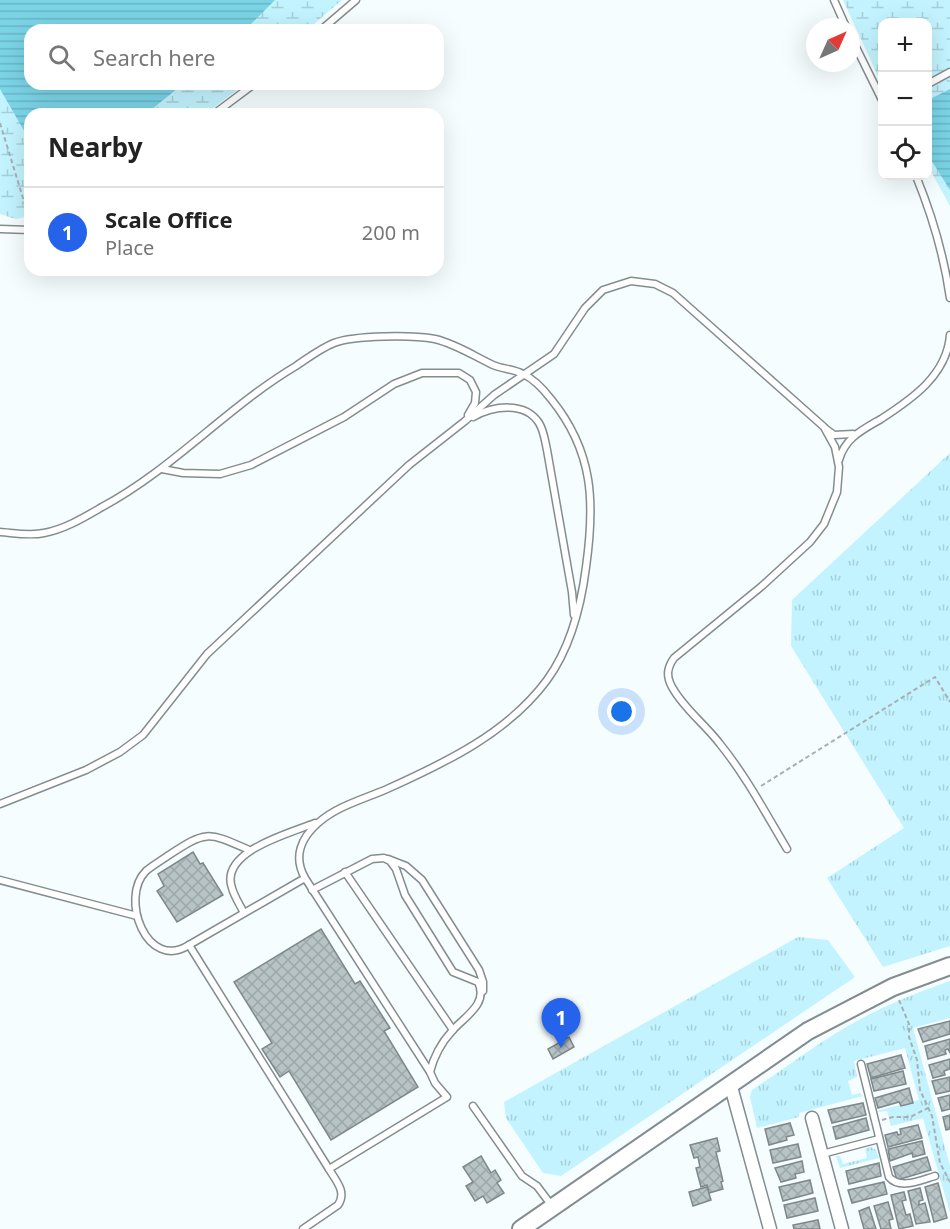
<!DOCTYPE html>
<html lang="en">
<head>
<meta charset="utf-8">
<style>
  :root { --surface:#fff; --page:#f6f6f6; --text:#222; --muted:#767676; --line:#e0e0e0; --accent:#2563eb }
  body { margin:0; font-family:"Noto Sans",sans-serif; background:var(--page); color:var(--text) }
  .controls { position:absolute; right:18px; top:18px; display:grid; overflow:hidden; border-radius:12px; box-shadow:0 6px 24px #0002 }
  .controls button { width:54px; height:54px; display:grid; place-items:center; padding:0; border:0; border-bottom:2px solid var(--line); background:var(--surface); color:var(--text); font:30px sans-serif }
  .compass { position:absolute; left:806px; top:18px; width:54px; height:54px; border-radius:50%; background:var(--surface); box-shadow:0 6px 24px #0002; rotate:45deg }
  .you { position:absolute; left:622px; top:712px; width:21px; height:21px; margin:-15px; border:4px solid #fff; border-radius:50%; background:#1a73e8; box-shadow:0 0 0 9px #1a73e833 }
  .badge { display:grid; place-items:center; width:39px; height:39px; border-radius:50%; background:var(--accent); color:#fff; font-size:20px; font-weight:700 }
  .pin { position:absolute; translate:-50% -50px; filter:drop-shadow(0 2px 3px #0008) }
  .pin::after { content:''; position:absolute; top:32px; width:21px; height:18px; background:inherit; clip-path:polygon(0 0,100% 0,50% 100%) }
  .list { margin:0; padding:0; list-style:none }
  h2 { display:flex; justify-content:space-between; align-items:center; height:78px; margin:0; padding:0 24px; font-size:26px }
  h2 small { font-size:20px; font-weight:400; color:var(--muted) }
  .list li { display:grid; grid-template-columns:39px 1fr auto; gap:18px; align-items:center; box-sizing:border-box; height:90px; padding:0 24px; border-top:2px solid var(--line) }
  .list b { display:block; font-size:22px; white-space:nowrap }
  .list p { margin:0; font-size:20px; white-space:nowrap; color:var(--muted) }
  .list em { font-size:20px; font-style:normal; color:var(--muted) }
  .icon { flex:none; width:33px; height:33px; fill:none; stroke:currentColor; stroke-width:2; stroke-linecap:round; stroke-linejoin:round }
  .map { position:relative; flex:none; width:950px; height:1229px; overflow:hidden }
  .search { position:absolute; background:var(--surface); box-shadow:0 6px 24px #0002; left:24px; top:24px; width:420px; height:66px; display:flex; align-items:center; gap:15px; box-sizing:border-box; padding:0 21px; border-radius:18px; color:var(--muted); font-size:22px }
  .panel { position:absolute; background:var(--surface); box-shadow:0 6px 24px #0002; left:24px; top:108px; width:420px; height:168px; border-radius:18px }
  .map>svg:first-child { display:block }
  .grass { fill:url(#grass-tufts) }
  .wetland { fill:url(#wetland-marsh) }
  .water { fill:url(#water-rules) }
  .building { fill:url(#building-cross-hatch); stroke:#7e888a; stroke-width:1.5 }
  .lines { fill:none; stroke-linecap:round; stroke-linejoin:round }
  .service-casing { stroke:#838d90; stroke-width:9 }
  .minor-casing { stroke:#838d90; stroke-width:15 }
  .secondary-casing { stroke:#838d90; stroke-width:20 }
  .path { stroke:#a9afb1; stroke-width:2; stroke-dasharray:4.5 3; stroke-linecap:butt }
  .service { stroke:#fff; stroke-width:6 }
  .minor { stroke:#fff; stroke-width:12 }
  .secondary { stroke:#fff; stroke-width:16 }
</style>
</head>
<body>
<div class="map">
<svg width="950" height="1229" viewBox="0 0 950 1229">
  <defs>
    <pattern id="grass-tufts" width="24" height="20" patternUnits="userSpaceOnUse" patternTransform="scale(1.5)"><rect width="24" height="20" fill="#c2f3fe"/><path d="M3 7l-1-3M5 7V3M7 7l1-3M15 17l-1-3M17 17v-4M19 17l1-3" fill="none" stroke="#a6d0d9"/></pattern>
    <pattern id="wetland-marsh" width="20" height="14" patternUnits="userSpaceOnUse" patternTransform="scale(1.5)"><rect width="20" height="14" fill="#c2f3fe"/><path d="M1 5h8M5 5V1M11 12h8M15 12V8" fill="none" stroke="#a6d0d9"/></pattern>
    <pattern id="water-rules" width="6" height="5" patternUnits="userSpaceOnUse" patternTransform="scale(1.5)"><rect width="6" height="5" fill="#7ad4e6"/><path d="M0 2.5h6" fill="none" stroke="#69b5c5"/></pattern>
    <pattern id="building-cross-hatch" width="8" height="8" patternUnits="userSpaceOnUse" patternTransform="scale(1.5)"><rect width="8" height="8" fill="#b7c3c5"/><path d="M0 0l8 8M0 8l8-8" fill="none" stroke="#9ca7a9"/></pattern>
  </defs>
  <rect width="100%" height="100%" fill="#f6fdff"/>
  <g class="grass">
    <polygon points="950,453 950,946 883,967 827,878 904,828 791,646 792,600"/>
    <polygon points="798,937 828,940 855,977 561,1176 543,1173 506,1118 504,1102"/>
    <path d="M950,981v37l-37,10 37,138v47l-27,-95 -32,8 -4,-15 -8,1 -2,-1 42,-11 -14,-52 -51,13 3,16 -9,4 4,14 8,-2 3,3 -64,17v4l-42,11 -7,-31 2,-7c32,-21 63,-45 96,-64 33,-19 67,-33 102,-45z"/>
    <polygon points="871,1147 876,1150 879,1158 840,1168 836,1156 840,1156 843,1164 867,1158 865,1149"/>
  </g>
  <g class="wetland">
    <polygon points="0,0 342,0 307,30 30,30 30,84 245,84 205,114 30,114 30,216 16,219 0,214"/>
    <polygon points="843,0 950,0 950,206 928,166 928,22 882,22 882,85"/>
  </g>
  <g class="water">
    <polygon points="0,0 275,0 245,30 30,30 30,84 183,84 146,114 30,114 30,141 0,89"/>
    <polygon points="950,89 950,190 928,155 928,100"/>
  </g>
  <g class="building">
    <polygon points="193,852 200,864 203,863 223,895 177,922 157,891 164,886 158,874"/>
    <polygon points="321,929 355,984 360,981 390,1028 384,1031 418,1087 331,1140 289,1071 280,1077 262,1049 272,1043 234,982"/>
    <polygon points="950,1021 950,1034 923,1042 918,1029"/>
    <polygon points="569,1037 574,1047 553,1059 548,1049"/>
    <polygon points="950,1039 950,1053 948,1049 945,1050 946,1054 928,1059 925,1046"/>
    <polygon points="901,1055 905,1068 871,1078 867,1064"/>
    <polygon points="950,1059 950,1069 944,1071 945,1075 933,1078 929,1065"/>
    <polygon points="903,1071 906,1084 874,1091 871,1079"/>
    <polygon points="950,1077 950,1091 936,1094 932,1081"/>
    <polygon points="909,1088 913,1103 901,1106 899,1102 878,1108 875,1098"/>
    <polygon points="950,1095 950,1109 942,1111 938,1098"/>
    <polygon points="863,1103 866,1115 832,1123 828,1110"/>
    <polygon points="950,1115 950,1129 946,1130 943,1117"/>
    <polygon points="866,1118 869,1130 836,1139 833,1127"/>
    <polygon points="790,1123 794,1135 786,1137 787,1140 769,1145 765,1129"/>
    <polygon points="918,1125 922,1138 888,1147 885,1135 897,1132 898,1135 901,1134 900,1129"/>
    <polygon points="717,1138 720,1151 716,1152 723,1181 721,1182 723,1189 709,1193 707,1185 701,1187 696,1168 700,1167 698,1157 694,1158 690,1145"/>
    <polygon points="922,1141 925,1154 913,1157 912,1153 890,1161 888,1149"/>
    <polygon points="798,1144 801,1157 773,1163 770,1150"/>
    <polygon points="481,1156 491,1173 495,1170 501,1180 497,1183 504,1193 487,1203 483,1196 475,1201 466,1186 473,1182 463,1167"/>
    <polygon points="927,1157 931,1170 897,1180 893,1167"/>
    <polygon points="802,1161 804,1172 795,1174 796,1178 781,1182 775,1168"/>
    <polygon points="879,1163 881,1176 849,1184 846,1171"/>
    <polygon points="810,1180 813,1193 783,1201 779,1187"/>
    <polygon points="884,1182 887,1194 852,1203 848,1190"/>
    <polygon points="938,1183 947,1218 934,1222 925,1187"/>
    <polygon points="707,1187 711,1200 693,1206 689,1192"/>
    <polygon points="920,1188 923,1200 919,1201 919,1205 925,1203 930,1222 916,1224 908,1191"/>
    <polygon points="904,1192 906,1200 902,1201 906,1215 910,1214 913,1226 899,1229 891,1195"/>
    <polygon points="815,1198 818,1211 787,1218 784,1205"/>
    <polygon points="888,1202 893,1219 889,1220 891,1229 881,1229 874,1206"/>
    <polygon points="869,1207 876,1229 864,1229 859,1211"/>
    <polygon points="818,1220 820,1229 794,1229 793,1225"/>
  </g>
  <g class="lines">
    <defs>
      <g id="service">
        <polyline points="834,0 846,27"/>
        <polyline points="321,30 356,0"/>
        <polyline points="851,37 882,100"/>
        <polyline points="928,84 950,72"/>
        <polyline points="214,114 254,84"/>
        <path d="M916,176c16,39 28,80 34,122"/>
        <polyline points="0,229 30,230"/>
        <path d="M473,417c20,-11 52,-16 66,6 5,8 6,18 8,27l25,142 2,23"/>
        <polyline points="826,429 834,435 853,434"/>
        <path d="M839,460c6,-22 23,-30 42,-41 31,-20 66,-44 69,-84"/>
        <polyline points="162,469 183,473 220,474 251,465 344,417 394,384 422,373 459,373 470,380 476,392 475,403 468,415"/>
        <path d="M0,532c14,1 30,4 44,1 21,-4 39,-15 58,-26 71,-38 125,-100 194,-141 12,-8 25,-18 38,-23 21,-8 79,-8 101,-4 21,5 39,17 58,26 9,4 21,4 30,9 11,5 21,16 28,25 43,53 44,104 35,168 -5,40 -15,80 -39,113 -39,53 -102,83 -160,109 -23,10 -50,17 -69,34 -17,15 -25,34 -13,55l125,194 5,11 12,14 -118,72 -140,-224 116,-67"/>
        <path d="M0,804l86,-34 34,-18 23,-17 64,-81 202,-189 56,-44 29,-26 60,-41 31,-46 18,-18 28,-9 24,3 18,9 151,134 11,20 4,20 -2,25 -13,32 -14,18 -48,44 -88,72c-7,10 -8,18 -2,29 12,22 33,37 48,57 26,32 46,70 67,105"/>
        <polyline points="388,859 406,866 422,880 479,970 483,982 483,991"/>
        <polyline points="345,872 453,1030"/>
        <polyline points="0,880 137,916"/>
        <path d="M312,890l60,-31 12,-1 6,3 6,8 9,26 48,77 25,10c11,22 -14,35 -26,49 -11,12 -18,25 -22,41"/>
        <path d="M244,913c-4,-8 -10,-17 -12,-25 -13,-37 59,-55 83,-65"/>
        <path d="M189,945c-42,27 -70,-47 -43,-74 7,-6 16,-11 23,-16 38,-25 39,-23 80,-5"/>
        <path d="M861,1064l28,113c11,13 32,3 46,-1"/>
        <polyline points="473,1106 522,1176 537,1186 552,1206"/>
        <polyline points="822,1154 879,1139"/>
        <path d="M303,1229l35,-24c9,-13 -2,-24 -9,-36"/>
      </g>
      <g id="minor">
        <polyline points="730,1083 770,1229"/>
        <polyline points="812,1118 842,1229"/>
      </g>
      <polyline id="secondary" points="521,1229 808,1031 893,987 950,966"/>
    </defs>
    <use href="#service" class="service-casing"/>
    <use href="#minor" class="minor-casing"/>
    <use href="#secondary" class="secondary-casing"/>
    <g class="path">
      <polyline points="0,123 30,221"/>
      <polyline points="761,786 935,677 950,702"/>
      <polyline points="899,1000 909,1024 909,1037 917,1060 920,1090 932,1116 940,1163 950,1182"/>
      <polyline points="882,1120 893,1117 910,1117 928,1108"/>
    </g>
    <use href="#service" class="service"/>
    <use href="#minor" class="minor"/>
    <use href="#secondary" class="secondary"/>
  </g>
</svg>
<div class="controls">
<button>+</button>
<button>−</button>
<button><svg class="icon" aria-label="locate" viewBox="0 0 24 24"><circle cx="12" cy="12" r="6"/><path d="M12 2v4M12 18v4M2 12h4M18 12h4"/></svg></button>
</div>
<svg class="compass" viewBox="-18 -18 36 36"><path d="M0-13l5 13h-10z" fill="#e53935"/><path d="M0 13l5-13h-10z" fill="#767676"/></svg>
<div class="you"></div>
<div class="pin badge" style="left:561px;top:1048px">1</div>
<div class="search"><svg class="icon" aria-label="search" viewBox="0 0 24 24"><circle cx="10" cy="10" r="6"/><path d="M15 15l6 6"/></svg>Search here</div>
<section class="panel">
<h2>Nearby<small></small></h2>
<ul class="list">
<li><span class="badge">1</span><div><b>Scale Office</b><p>Place</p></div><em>200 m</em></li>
</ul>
</section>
</div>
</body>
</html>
